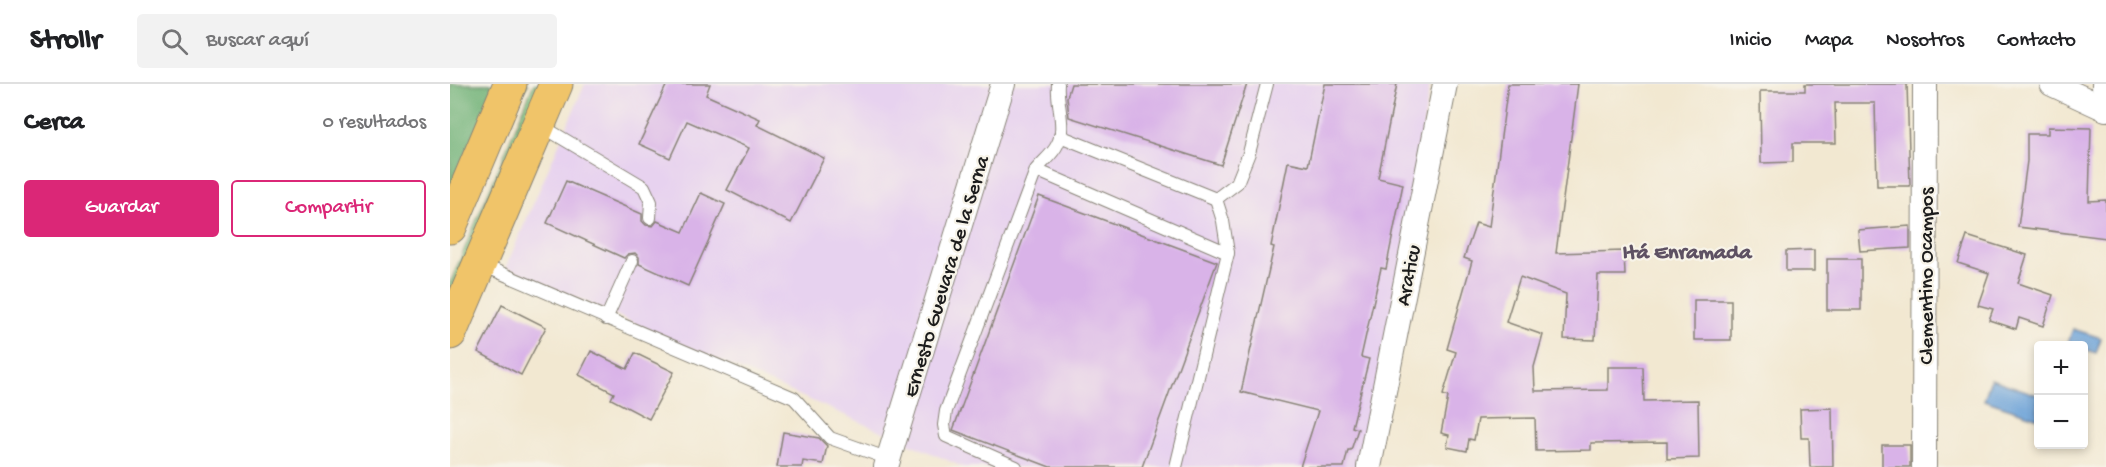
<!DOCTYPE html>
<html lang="es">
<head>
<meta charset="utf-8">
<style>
  :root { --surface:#fff; --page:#f2f2f2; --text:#202124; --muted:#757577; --line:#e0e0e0; --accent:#db2777 }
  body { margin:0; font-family:"Gochi Hand",sans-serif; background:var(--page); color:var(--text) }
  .controls { position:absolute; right:18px; bottom:18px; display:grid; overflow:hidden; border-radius:6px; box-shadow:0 3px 9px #0003 }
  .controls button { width:54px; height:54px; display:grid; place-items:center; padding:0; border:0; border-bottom:2px solid var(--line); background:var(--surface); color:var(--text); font:30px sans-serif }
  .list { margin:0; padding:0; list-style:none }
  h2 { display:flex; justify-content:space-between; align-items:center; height:78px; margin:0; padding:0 24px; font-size:26px }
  h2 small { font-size:20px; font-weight:400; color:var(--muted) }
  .actions { display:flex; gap:12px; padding:18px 24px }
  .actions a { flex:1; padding:14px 0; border:2px solid var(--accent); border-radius:6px; text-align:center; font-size:21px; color:var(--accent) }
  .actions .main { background:var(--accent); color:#fff }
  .icon { flex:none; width:33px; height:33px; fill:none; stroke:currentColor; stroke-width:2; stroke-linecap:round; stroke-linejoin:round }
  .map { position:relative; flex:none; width:1656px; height:383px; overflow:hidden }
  header { display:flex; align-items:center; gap:36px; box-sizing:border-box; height:84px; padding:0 30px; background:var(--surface); border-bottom:2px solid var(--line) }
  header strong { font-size:28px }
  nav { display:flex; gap:33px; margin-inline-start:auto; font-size:21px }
  .search { width:420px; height:54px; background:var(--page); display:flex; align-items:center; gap:15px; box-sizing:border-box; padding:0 21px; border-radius:6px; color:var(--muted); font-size:22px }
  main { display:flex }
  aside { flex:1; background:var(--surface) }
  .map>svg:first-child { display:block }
  .built { fill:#e7d2ef }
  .green { fill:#87cd88; stroke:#527452; stroke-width:1.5 }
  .forest { fill:#6db074; stroke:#446648; stroke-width:1.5 }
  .water { fill:#6aa1d8; stroke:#435e7a; stroke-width:1.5 }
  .building { fill:#d9b3e8 }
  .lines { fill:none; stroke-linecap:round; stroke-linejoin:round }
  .lane-casing { stroke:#878276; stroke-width:14 }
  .street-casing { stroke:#878276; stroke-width:26 }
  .primary-casing { stroke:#878276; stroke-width:35 }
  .lane { stroke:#fff; stroke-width:12 }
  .street { stroke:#fff; stroke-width:24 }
  .primary { stroke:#f0c469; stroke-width:33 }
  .labels { text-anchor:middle; stroke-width:4.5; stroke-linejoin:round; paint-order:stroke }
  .street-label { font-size:21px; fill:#1c1c1c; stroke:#f7f3e8 }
  .neighbourhood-label { font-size:22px; font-weight:bold; fill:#5e5163; stroke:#f7f3e8 }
</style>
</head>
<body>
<header>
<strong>Strollr</strong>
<div class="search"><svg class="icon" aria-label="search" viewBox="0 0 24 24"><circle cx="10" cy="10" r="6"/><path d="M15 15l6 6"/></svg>Buscar aquí</div>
<nav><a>Inicio</a><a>Mapa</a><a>Nosotros</a><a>Contacto</a></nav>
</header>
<main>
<aside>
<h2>Cerca<small>0 resultados</small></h2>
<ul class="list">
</ul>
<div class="actions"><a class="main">Guardar</a><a>Compartir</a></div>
</aside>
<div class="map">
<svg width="1656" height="383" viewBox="0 0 1656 383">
  <rect width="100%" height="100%" fill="#f7f3e8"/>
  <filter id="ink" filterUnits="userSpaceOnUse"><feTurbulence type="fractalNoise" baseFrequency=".0167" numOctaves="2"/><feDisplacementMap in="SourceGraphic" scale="12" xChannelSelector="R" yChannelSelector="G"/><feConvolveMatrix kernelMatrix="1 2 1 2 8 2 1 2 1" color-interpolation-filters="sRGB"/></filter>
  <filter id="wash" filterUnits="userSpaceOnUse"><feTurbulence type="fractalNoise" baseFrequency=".008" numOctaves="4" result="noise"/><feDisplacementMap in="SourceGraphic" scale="24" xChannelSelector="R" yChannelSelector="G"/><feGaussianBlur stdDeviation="1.35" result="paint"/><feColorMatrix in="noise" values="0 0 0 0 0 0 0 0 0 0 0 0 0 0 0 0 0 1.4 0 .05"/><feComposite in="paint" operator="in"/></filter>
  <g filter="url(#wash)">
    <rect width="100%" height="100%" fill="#f2e8d1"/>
    <polygon class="built" points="135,0 980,0 919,383 513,383 56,183"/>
    <polygon class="green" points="84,0 92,0 0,219 0,200"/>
    <polygon class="forest" points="0,0 78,0 2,104 0,115"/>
    <g class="water">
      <polygon points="1623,245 1651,254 1646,269 1634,265 1634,262 1618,259"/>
      <polygon points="1541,295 1588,311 1588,334 1534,316"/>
    </g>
    <g id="blocks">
      <g class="building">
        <polygon points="217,0 260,0 256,11 310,35 307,41 374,74 341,139 277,106 299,64 237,37 220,74 189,60"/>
        <polygon points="621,0 797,0 771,81 619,33 617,13"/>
        <polygon points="875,0 947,0 928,94 953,100 936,185 931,184 911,273 919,275 902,343 908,345 901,366 898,366 894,383 850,383 868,327 791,308 824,163 821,162 838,78 858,82"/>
        <polygon points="1058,0 1128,0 1106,169 1174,167 1175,191 1148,191 1145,256 1114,255 1116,210 1070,193 1056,238 1093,251 1084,283 1085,307 1158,306 1158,283 1193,283 1194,317 1248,316 1249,374 1217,375 1217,358 1141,359 1141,366 1086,367 1085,334 1028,335 1024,356 1019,355 1017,367 997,363 999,351 991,349 998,313 993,311 1006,268 997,265 1022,177 1014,174 1026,139 1039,143"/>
        <polygon points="1355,0 1457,0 1460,102 1427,102 1425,19 1385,19 1386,59 1343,59 1343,78 1311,79 1310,7 1355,7"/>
        <polygon points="1598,43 1641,44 1639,117 1656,116 1656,154 1568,143 1577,77 1577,50 1598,50"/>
        <polygon points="116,97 192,130 192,137 196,141 203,142 207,137 233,148 251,109 275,120 238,202 189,180 189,173 185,169 178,170 174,174 97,139"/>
        <polygon points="589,112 767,178 692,383 600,383 503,346"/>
        <polygon points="1460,142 1460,164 1410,167 1408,146"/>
        <polygon points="1517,152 1577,171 1568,199 1603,211 1593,242 1569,234 1566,245 1539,236 1543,225 1528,221 1539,189 1508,179"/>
        <polygon points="1364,166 1364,187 1336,187 1336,167"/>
        <rect x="1377" y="175" width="34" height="51"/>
        <rect x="1244" y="216" width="37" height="40"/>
        <polygon points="52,221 96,243 71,291 28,268"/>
        <polygon points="141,267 177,285 185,269 224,288 199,335 161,315 164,309 129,291"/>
        <polygon points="1382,324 1383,383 1360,383 1359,354 1351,354 1350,325"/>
        <polygon points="333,348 369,354 377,362 373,380 353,377 352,383 327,383"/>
        <rect x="1432" y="361" width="28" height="22"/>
      </g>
    </g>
  </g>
  <g filter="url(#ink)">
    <use href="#blocks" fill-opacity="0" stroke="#878276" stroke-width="1.5"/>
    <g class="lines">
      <defs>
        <g id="lane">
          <polyline points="90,41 194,103 201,118 200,134"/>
          <polyline points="610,52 766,115"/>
          <polyline points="586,86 778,169"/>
          <polyline points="30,180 344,314 380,354 439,375"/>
          <polyline points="156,235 182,177"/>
          <path d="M566,383l-70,-31 -2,-11 2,-14 90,-241c6,-8 17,-16 21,-25 10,-17 -1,-42 1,-61"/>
          <polyline points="726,383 778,169 773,137 766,115 787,99 799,69 817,0"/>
        </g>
        <g id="street">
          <polyline points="1602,0 1656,25"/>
          <polyline points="1654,0 1655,24"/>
          <polyline points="436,383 553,0"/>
          <polyline points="919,383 995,0"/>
          <polyline points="1474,383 1475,0"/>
        </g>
        <g id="primary">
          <polyline points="0,143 60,0"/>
          <polyline points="0,249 106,0"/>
        </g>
      </defs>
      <use href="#lane" class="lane-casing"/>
      <use href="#street" class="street-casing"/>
      <use href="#primary" class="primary-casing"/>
      <use href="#lane" class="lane"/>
      <use href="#street" class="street"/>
      <use href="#primary" class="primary"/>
    </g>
  </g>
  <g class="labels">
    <g class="street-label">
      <text transform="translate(957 191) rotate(-79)" y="7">Araticu</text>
      <text transform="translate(495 192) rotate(-73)" y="7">Ernesto Guevara de la Serna</text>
      <text transform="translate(1475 192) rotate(-90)" y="7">Clementino Ocampos</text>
    </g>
    <g class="neighbourhood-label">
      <text x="1237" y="174">Itá Enramada</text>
    </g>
  </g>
</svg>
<div class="controls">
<button>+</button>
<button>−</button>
</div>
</div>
</main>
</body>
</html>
